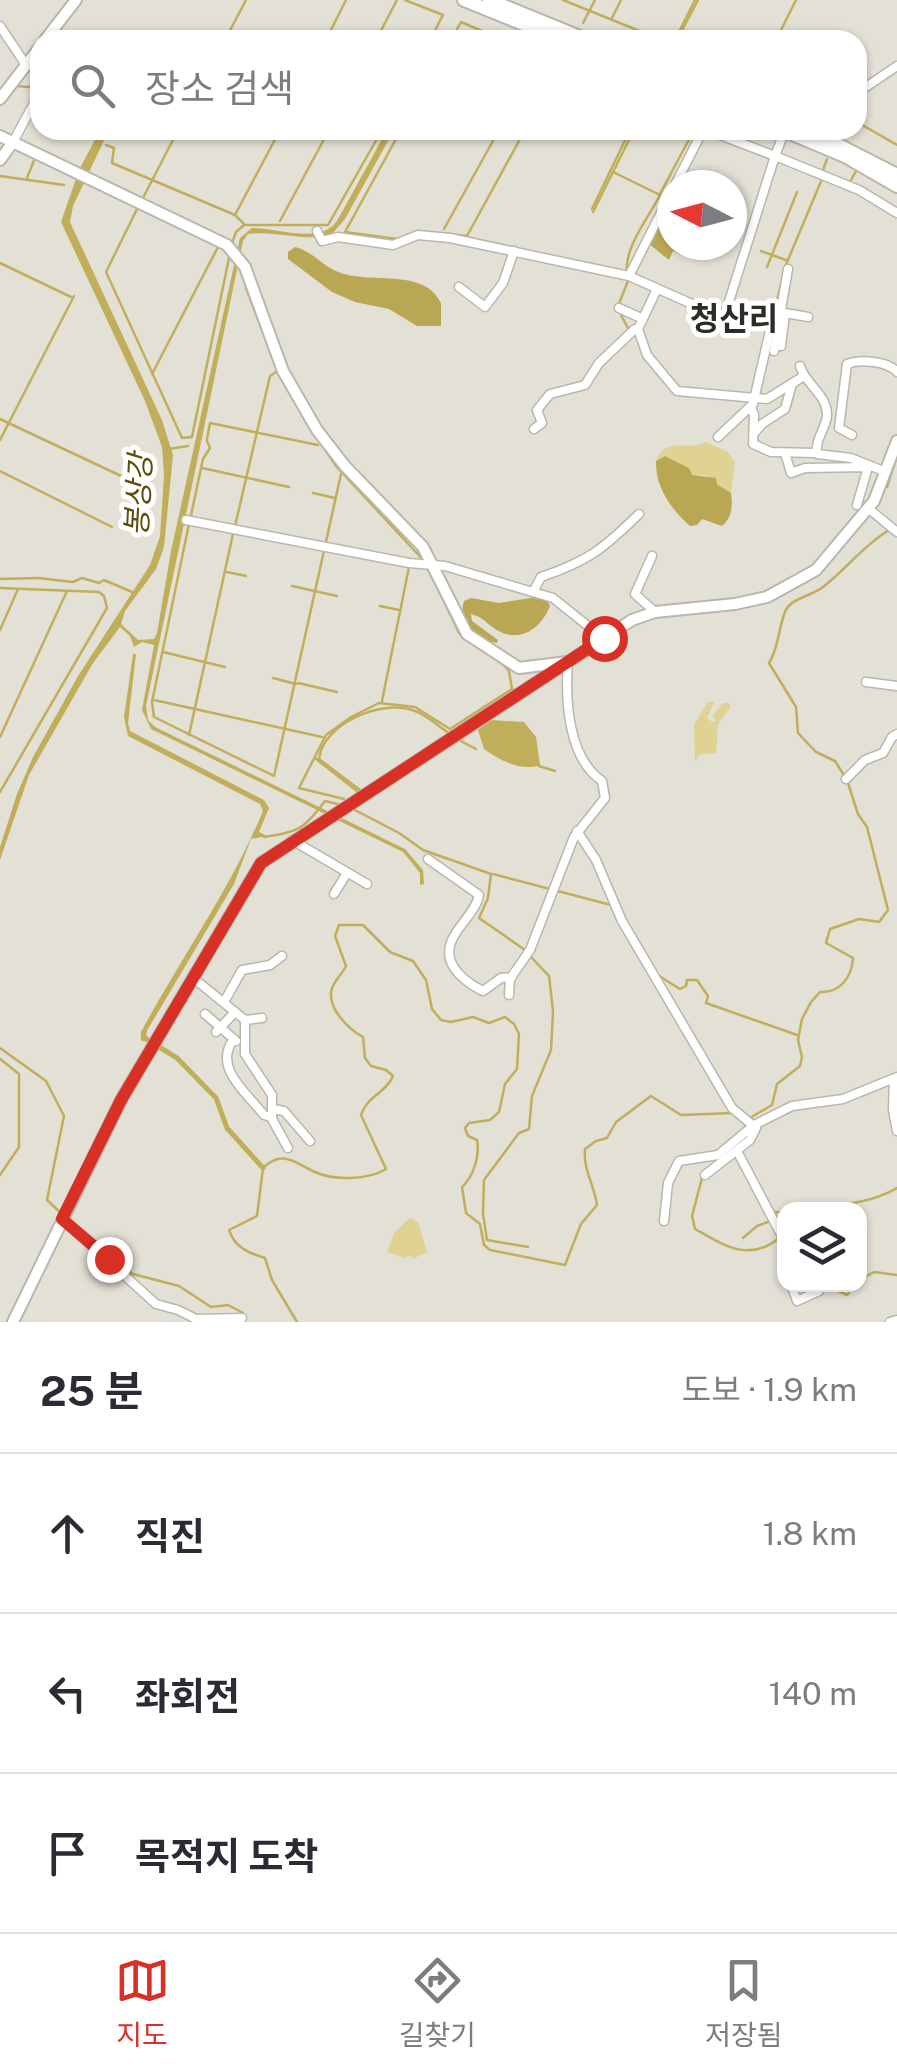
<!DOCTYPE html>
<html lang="ko">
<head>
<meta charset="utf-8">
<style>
  :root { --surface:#fff; --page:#f7f7f7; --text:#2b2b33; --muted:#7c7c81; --line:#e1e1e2; --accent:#d93025 }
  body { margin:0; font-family:"Public Sans","Noto Sans KR",sans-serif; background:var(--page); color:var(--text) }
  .controls { position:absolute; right:30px; bottom:30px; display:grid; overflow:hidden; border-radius:20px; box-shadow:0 2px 8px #0004 }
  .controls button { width:90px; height:90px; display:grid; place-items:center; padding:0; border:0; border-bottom:2px solid var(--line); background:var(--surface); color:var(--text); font:50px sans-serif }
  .compass { position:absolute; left:657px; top:170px; width:90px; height:90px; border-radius:50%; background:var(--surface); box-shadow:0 2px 8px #0004; rotate:276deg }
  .stop { position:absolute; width:30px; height:30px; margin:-22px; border:8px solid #d93025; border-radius:50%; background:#fff }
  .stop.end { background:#d93025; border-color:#fff; box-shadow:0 2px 10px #0008 }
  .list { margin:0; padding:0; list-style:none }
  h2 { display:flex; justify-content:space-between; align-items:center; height:130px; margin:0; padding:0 40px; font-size:42px }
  h2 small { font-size:32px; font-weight:400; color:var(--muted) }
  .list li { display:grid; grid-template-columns:65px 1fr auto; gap:30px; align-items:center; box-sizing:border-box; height:160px; padding:0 40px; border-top:2px solid var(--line) }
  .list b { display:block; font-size:38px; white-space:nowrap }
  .list em { font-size:32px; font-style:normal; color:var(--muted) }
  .icon { flex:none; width:55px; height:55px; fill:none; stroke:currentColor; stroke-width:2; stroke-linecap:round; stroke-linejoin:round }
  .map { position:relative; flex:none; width:897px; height:1322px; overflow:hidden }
  .search { position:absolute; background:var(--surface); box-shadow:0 2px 8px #0004; left:30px; right:30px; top:30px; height:110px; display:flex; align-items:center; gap:25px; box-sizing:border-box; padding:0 35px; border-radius:30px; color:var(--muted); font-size:38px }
  .sheet { height:610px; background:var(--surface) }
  nav { display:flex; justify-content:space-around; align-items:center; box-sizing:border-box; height:140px; border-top:2px solid var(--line); background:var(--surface); font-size:28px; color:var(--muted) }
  nav a { display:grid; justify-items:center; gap:5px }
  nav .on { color:var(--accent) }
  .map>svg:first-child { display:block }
  .green { fill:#e0d293 }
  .forest { fill:#baa754 }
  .water { fill:#c1ae5b }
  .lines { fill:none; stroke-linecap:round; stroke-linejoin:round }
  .stream { stroke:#c1ae5b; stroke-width:2.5 }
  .canal { stroke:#c1ae5b; stroke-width:5 }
  .minor-casing { stroke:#b9b7ab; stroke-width:11 }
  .major-casing { stroke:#b9b7ab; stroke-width:14 }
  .highway-casing { stroke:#b9b7ab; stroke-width:16 }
  .minor { stroke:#fff; stroke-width:8 }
  .major { stroke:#fff; stroke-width:10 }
  .highway { stroke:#fff; stroke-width:12 }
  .route { stroke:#d93025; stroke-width:12 }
  .labels { text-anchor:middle; stroke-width:10; stroke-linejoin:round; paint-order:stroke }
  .water-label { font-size:30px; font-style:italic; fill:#5b4e0c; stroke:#fff }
  .quarter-label { font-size:32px; font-weight:bold; fill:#2d2c27; stroke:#fff }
</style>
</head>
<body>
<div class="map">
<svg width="897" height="1322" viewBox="0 0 897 1322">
  <rect width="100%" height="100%" fill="#e3e1d5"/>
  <g class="green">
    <path d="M706,442l22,10 7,10 -4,31 -26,-18h-13l-4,-7 -23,-12 -9,5c10,-26 31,-9 50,-19z"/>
    <polygon points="708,702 714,702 707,718 712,722 716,721 713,715 723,703 729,703 730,708 718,724 716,753 699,755 695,762 694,725"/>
    <polygon points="410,1218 418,1222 427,1252 413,1259 411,1255 405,1258 387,1252 394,1233"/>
  </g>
  <g class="forest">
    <polygon points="672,196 672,245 724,245 716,258 683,256 673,251 669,260 648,243"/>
    <path d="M295,247c17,4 25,17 41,24 32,15 87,-5 105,32v23h-24l-28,-17 -34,-7 -23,-10 -44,-33v-7z"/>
    <path d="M665,456l24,12 3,7 24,3 1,6 14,9c2,12 1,25 -9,33l-20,-7 -5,6 -7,1c-19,-17 -35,-39 -34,-65z"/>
    <path d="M537,597l9,1 4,8c-10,25 -34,40 -59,20 -8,-6 -9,-9 -20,-12l1,7 26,19 -1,3c-20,-4 -40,-21 -33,-42l7,-3 28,5z"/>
  </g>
  <g class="water">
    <path d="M100,130h9l-36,76 -3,16 92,198 11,35 -9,92 -8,22 -31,42 -4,13 17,16 16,-1 3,-6 14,-82 69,-313 12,-10c27,0 67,17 85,-7l50,-91h7l-49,89 -14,16c-27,7 -55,-5 -83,-1l-5,7 -97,465 2,14 7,7 250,122 18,21 1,14 -4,1v-12l-17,-21 -252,-123 -9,-19 12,-65 -12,-3 -8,5 -4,-11 -10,-9 -27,36 -64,112 -29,85v-13l17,-53 16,-37 45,-81 72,-111 10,-29 4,-61 -2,-28 -17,-46 -84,-179 18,-52z"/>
    <path d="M133,654h3l-8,69 2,8 134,69 5,8 -10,24 8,4 -16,3 -17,45 -86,145 -2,5 3,6 -8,1v-9c40,-74 89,-142 122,-221l-3,-7 -132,-68 -4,-19z"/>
    <path d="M491,720l33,2 12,15 4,28c-18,7 -41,-5 -56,-16l-6,-19z"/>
  </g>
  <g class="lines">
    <g class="stream">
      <polyline points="405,0 443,15 430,40"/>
      <polyline points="563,0 662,40"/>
      <polyline points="612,18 621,0"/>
      <polyline points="583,23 595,0"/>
      <polyline points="225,40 246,0"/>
      <polyline points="326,40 346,0"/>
      <polyline points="376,40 397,0"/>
      <polyline points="451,40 461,22 503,40"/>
      <polyline points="675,40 695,0"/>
      <polyline points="677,40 698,0"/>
      <polyline points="776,40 796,0"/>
      <polyline points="17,86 40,88"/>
      <polyline points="857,122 897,145"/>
      <polyline points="401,130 345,232 397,239 417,231 467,236 525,130"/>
      <polyline points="106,145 114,148 112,163 235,215 244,224"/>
      <polyline points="823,170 827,159"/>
      <path d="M613,172l47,23c-11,22 -36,52 -33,78"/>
      <polyline points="0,176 64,185"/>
      <polyline points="27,178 35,158"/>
      <polyline points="850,182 856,171"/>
      <polyline points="660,194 694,130"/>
      <polyline points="143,198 178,130"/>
      <polyline points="139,205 106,272 182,438 192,437 230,253"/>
      <polyline points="592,209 630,130"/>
      <polyline points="593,212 634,130"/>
      <polyline points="236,213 280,130"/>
      <polyline points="280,221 329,130"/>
      <polyline points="444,229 499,130"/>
      <polyline points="433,233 450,234"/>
      <polyline points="231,246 236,232 244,225 328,225 382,130"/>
      <polyline points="761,251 786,260"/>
      <polyline points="0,263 71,297"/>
      <polyline points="767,267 797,192"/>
      <polyline points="246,288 278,372 292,397"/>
      <polyline points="618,306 628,281"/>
      <polyline points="620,313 630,332"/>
      <polyline points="773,317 785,267 822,179"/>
      <polyline points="152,374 218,247"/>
      <polyline points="296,404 336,466 426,563"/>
      <polyline points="0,419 136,483 144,467"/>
      <polyline points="207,439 210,423 318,445"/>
      <polyline points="0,440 74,296"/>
      <polyline points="169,449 188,446"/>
      <polyline points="202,468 289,487"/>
      <polyline points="0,471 112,527"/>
      <polyline points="887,487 897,456"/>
      <polyline points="313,493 335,498"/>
      <polyline points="194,519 191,515 203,459 210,448 207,441"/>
      <polyline points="189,524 152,702 154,717 274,776 341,474"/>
      <polyline points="235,526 270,376 276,372"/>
      <polyline points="227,572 246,576"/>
      <polyline points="0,579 38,578 73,582 82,578 99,583 104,580 132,592"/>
      <polyline points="436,584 459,633 465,638"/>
      <polyline points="292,586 337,596"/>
      <polyline points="0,588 99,592 104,596 107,608 0,792"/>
      <polyline points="380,606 399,610"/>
      <polyline points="0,630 18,589"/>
      <polyline points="471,643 490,655"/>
      <polyline points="163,652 225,667"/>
      <polyline points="273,678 296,684"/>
      <polyline points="298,683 337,692"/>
      <polyline points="154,700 322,737"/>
      <polyline points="382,701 409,567"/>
      <polyline points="189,735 233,534"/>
      <polyline points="0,737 67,591"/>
      <polyline points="459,740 476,749"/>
      <polyline points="315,758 357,791"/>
      <polyline points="539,766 555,771"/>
      <path d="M360,790l-41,-31c4,-36 64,-61 96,-48 12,4 23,15 34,22"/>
      <polyline points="344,799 299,788 326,735 351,717 379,703 415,707 450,729 512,689 509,671 501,662"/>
      <polyline points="353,809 399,833 423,850 491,874 488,898 479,918 525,950"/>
      <path d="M264,837c35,-5 40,-8 61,-36l16,4"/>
      <polyline points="493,874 611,905"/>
      <polyline points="656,974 680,989 686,986 687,980 697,980 708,996 706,1003 797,1035"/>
      <polyline points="0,1048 46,1081 64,1116 47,1200 63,1215"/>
      <polyline points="0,1059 19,1074 19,1147 0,1175"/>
      <path d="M748,1119l24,-14 5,-21 23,-18 2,-9 -4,-17 4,-21 9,-17 9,-10c20,1 32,-15 33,-34l-27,-15 4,-14 29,-10 20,3 9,-12 -21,-83 -9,-13 -11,-34 -12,-19 -19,-9 -18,-19 -2,-26 -27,-44c10,-16 9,-33 16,-51 5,-14 27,-16 38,-25 23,-18 41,-42 66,-57"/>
      <path d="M702,1178l-10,38 3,13c29,16 54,34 84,9"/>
      <path d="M798,1210c33,-4 70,-5 99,-22"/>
      <polyline points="775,1216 776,1212 784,1212"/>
      <polyline points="76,1227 133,1274 179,1286 211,1307 228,1305 243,1313 244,1322"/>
      <polyline points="743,1238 757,1226 770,1221"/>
      <polyline points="528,1247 487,1240 483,1214 484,1180 519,1133 529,1129 532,1096 551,1050 553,1011 549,976 530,956"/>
      <polyline points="860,1280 874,1272 897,1275"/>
      <polyline points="835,1284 838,1291 847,1295 856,1284"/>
      <path d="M297,1322l-25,-42 -7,-22c-16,-5 -30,-10 -36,-28l28,-14 6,-48c20,-19 32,-5 52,4 20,9 53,8 71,-3l-25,-54c5,-18 25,-22 32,-39l-7,-6 -15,-4 -6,-8 -2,-21c-15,-8 -37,-30 -31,-49 3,-8 10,-14 14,-22l-11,-30 4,-11h24l27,27 23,9 13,19 6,29 9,11 10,2 22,-5 16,6 16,-6 9,7 5,10 -2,35 -12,15 -6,28 -9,8 -21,3 -4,5 3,8 9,4c3,15 -3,36 -15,47l4,26 14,11 4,21 6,5 75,15 16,-41 16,-19c-3,-21 -14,-35 -12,-56l11,-8 11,-3 9,-16 35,-26 30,19 52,-2"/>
    </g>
    <polyline class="canal" points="143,1037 177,1058 216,1098 227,1128 263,1168"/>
    <defs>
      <g id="minor">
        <polyline points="0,26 26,65"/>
        <polyline points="857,93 897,66"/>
        <polyline points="707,130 775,156 785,130"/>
        <polyline points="13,142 40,92"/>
        <polyline points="675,185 703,130"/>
        <polyline points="317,231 322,241 338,237 393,245 418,235 450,238 629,276 710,312 784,323"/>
        <polyline points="629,276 672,191"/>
        <polyline points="459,287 485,307 503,283 514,251"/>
        <polyline points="619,308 643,319"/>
        <polyline points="725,314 775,156 859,190 897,213"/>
        <polyline points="638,329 657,289"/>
        <polyline points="775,345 781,346 785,313 808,317"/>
        <polyline points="774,351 788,269"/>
        <path d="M800,366c5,18 27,28 27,49 -1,14 -12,23 -10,39l34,4 35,14"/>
        <polyline points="751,407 754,415 753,444 771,452 816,453"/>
        <polyline points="534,429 542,423 537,410 550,394 585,385 599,363 635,329 638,329 647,355 677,391 767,399 804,376"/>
        <polyline points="755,432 762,424 785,409 792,384"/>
        <path d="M852,435l-13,-7 8,-64c13,-5 41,-3 50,8"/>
        <polyline points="718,437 753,404 772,322"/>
        <polyline points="785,453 791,473 805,468 868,467 857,505"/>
        <polyline points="869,509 897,532"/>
        <polyline points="186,520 409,563 445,566 553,598 603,638"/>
        <polyline points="652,556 635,594 655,612"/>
        <path d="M533,592l8,-15c48,-16 63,-29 98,-63"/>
        <polyline points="866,682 897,686"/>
        <polyline points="846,779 865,760 883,753 892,737 897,734"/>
        <polyline points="577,831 596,860 622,921 732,1108 756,1128 750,1140 705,1175"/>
        <polyline points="292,840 367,884"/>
        <path d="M428,859l51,36c-4,24 -42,43 -26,71 7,12 18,19 30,25l18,-13 11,-1"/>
        <polyline points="334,894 347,873"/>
        <polyline points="192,977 245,1020 262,1018"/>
        <path d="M509,995l1,-16 20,-29 44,-113 31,-39 -3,-17c-34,-23 -37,-81 -34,-119"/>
        <polyline points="224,1002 242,970 270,965 282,956"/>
        <polyline points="205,1014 236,1041"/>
        <polyline points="245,1020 245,1054 272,1095 272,1119 288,1148"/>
        <polyline points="216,1032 235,1012"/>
        <path d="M234,1039c-22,28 13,54 30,76l7,2"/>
        <polyline points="894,1079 893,1110 897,1131"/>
        <polyline points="273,1109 284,1111 310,1141"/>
        <polyline points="737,1151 784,1240"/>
        <polyline points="62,1219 156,1304 178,1310 196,1319 242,1318"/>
        <polyline points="664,1221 668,1183 679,1161 718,1155 754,1125 792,1106 843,1099 897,1077"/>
        <polyline points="791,1284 797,1301 819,1291 819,1284"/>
        <polyline points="890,1322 897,1320"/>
      </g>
      <g id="major">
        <polyline points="45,40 76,0"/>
        <polyline points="0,99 40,47"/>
        <polyline points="0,136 227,245 245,267 283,371 317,430 345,466 423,547 467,634 519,668 567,662"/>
        <polyline points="0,160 13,142"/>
        <polyline points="13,1322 121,1100 261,863 632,620 655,612 735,604 767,597 816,570 874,501 897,441"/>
      </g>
      <g id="highway">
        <polyline points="464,0 563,40"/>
        <polyline points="489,0 587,40"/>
        <polyline points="783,130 847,157 897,186"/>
        <polyline points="809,130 897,175"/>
      </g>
    </defs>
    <use href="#minor" class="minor-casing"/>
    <use href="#major" class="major-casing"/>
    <use href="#highway" class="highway-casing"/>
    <use href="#minor" class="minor"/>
    <use href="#major" class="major"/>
    <use href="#highway" class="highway"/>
  </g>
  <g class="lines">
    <polyline class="route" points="109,1259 62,1219 121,1100 261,863 604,638"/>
  </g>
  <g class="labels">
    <g class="water-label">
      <text transform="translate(139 495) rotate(-87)" y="10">봉상강</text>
    </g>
    <g class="quarter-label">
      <text x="734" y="330">청산리</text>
    </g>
  </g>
</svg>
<div class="controls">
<button><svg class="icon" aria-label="layers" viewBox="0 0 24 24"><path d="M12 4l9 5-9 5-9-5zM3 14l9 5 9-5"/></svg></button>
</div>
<svg class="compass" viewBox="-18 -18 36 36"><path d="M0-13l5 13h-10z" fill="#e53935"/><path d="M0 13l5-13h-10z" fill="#7c7c81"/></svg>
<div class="stop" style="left:604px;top:638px"></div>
<div class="stop end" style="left:109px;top:1259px"></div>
<div class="search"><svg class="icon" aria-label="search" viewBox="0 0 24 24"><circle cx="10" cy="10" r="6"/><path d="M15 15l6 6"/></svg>장소 검색</div>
</div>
<section class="sheet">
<h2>25 분<small>도보 · 1.9 km</small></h2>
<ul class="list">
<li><svg class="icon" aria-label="ahead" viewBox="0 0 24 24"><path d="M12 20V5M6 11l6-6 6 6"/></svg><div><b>직진</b></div><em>1.8 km</em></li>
<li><svg class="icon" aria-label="left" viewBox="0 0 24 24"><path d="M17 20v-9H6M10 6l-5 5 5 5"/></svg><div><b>좌회전</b></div><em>140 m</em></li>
<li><svg class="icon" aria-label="arrive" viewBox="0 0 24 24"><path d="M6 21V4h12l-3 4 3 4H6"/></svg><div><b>목적지 도착</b></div></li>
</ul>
</section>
<nav>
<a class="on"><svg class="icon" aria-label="map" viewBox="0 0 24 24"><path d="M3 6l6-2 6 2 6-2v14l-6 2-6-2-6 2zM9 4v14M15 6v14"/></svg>지도</a>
<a><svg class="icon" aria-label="directions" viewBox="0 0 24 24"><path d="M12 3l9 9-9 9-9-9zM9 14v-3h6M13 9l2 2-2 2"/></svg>길찾기</a>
<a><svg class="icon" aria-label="saved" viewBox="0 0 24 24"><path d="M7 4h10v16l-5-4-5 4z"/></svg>저장됨</a>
</nav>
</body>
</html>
